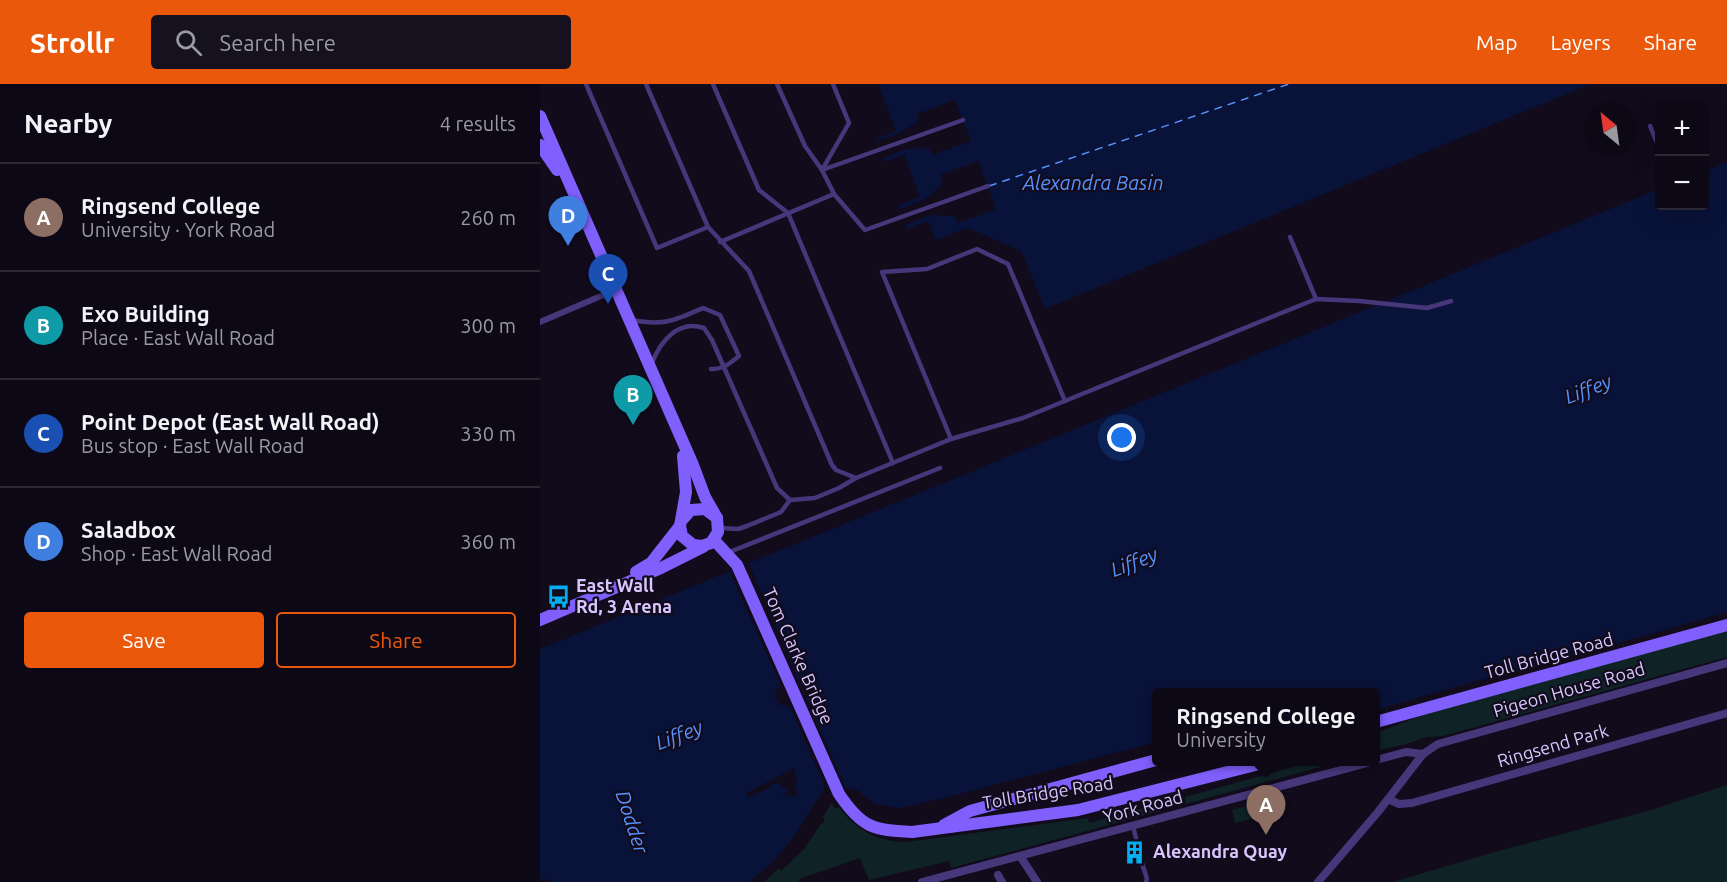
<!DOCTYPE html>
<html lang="en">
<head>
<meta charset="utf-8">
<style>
  :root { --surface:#0d0815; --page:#16111e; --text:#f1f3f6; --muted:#9a9aa0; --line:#2d2934; --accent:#ea580c }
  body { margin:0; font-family:Ubuntu,sans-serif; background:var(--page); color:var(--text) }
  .controls { position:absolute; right:18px; top:18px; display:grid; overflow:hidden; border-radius:6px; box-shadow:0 6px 24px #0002 }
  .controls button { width:54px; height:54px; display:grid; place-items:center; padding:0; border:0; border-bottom:2px solid var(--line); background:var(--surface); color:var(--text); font:30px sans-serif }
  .compass { position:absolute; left:1043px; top:18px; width:54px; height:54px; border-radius:50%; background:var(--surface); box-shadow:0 6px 24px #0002; rotate:331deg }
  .you { position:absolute; left:582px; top:354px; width:21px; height:21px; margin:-15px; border:4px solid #fff; border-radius:50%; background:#1a73e8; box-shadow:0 0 0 9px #1a73e833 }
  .badge { display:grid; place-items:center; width:39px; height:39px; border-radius:50%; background:var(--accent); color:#fff; font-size:20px; font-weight:700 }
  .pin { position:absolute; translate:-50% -50px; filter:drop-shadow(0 2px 3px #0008) }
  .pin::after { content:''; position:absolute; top:32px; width:21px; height:18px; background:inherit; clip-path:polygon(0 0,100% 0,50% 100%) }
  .popup { position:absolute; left:612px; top:604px; width:228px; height:78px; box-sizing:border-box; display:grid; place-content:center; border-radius:6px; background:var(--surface); filter:drop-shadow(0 2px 4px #0005); font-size:20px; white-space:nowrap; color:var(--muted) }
  .popup b { font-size:22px; color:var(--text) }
  .popup::after { content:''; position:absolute; left:50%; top:100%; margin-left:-12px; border:12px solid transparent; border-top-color:var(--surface) }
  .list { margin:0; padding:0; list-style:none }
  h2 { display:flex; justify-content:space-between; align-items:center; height:78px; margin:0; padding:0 24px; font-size:26px }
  h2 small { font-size:20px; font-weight:400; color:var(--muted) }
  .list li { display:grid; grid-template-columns:39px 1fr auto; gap:18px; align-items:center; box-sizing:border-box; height:108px; padding:0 24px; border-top:2px solid var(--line) }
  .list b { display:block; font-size:22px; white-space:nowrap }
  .list p { margin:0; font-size:20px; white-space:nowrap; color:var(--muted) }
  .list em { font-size:20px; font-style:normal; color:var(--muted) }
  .actions { display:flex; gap:12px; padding:18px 24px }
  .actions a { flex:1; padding:14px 0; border:2px solid var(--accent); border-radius:6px; text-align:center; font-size:21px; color:var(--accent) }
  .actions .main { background:var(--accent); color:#fff }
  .icon { flex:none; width:33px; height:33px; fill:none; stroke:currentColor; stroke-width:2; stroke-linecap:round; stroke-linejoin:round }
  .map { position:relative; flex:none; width:1187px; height:798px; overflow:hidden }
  header { display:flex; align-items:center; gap:36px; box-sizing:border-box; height:84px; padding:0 30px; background:var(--accent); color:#fff }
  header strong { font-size:28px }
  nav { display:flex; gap:33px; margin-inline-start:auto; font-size:21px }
  .search { width:420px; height:54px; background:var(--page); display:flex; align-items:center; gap:15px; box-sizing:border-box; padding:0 21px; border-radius:6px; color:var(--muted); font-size:22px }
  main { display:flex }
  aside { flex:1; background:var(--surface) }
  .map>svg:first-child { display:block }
  .green { fill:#0f2326 }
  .water { fill:#091238 }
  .pier { fill:#110b1c }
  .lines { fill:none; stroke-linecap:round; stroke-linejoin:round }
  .ferry { stroke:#5792fd; stroke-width:1.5; stroke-dasharray:8 6; stroke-linecap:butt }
  .service { stroke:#46377b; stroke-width:4.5 }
  .pedestrian { stroke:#46377b; stroke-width:6 }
  .minor { stroke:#46377b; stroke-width:8 }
  .secondary { stroke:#8060fd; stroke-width:12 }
  .labels { text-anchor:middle; stroke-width:4.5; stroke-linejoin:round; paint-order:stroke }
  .poi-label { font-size:18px; font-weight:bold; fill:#d8c7fe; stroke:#110b1c; text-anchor:start }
  .street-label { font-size:18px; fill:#d8c7fe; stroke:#110b1c }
  .water-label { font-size:20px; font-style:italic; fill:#5792fd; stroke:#110b1c }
</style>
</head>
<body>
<header>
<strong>Strollr</strong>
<div class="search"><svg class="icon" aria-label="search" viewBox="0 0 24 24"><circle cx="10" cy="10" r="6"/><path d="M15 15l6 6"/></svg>Search here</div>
<nav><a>Map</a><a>Layers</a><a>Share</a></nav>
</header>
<main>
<aside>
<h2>Nearby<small>4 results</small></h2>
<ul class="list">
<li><span class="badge" style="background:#8d6e63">A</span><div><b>Ringsend College</b><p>University · York Road</p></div><em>260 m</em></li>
<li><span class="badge" style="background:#0f9aa8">B</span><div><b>Exo Building</b><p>Place · East Wall Road</p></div><em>300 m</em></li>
<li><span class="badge" style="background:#1a4fb4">C</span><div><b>Point Depot (East Wall Road)</b><p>Bus stop · East Wall Road</p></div><em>330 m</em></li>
<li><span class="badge" style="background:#3f7fe0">D</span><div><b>Saladbox</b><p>Shop · East Wall Road</p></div><em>360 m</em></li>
</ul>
<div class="actions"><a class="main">Save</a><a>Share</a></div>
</aside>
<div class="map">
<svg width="1187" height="798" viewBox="0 0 1187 798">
  <rect width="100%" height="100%" fill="#110b1c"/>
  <g class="green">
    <polygon points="1187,546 1187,573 903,652 886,653 870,659 836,667 836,649 883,631"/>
    <polygon points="770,678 798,678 646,720 645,713"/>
    <polygon points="1187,701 1187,798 853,798 944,771 1111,726"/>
    <path d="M292,718l3,7 4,-2c16,23 40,35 67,35l182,-24 1,5 69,-19 2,7 -209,57 -2,-7 -80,19 -9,-22 -61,21v3h-35l15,-14 2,3 23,-22 17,-25 4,-2 -2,-5z"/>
    <polygon points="719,719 723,732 695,739 692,726"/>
  </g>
  <g class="water">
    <polygon points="338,0 1051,0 505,225 481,167 428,144 396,156 388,137 367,145 365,141 390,131 415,132 418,139 456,125 438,77 400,91 403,100 384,116 360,125 358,121 380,113 364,71 344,78 343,74 366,65 389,64 392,71 431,57 415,16 377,30 379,37 360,49 337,57 336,54 356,47"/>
    <path d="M1187,78v450c-117,35 -235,63 -351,98v-18h-220v50l-211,56 -46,10 -23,-4 -14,-9 -2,-4 -15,-4 -17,7 -3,-7 -32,51 -22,26 -22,18h-198l-4,-3h-7v-230l1119,-460 1,17h44l1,-35z"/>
  </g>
  <g class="pier">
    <polygon points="209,480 260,601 272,597 277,607 265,612 305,703 288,710 250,622 240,621 235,614 236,607 241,602 190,488"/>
    <polygon points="254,684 256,688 254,690 258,698 254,701 258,710 252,713 250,710 244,713 243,711 249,707 247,703 243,704 239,698 209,714 206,709"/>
  </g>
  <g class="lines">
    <polyline class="ferry" points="449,102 749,0"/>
    <g class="service">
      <polyline points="46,0 117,164 168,143 106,0"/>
      <polyline points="173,0 219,106 248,129 353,379"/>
      <polyline points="237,0 265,62 282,86 294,110 325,146 448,102"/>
      <polyline points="1110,42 1120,66"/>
      <polyline points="282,86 423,36"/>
      <polyline points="282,86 309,39 293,0"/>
      <polyline points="168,143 209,187 292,381 296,386 316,394"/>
      <polyline points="750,153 776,215"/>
      <polyline points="180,158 294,110"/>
      <path d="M91,236c33,6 43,1 72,-12l17,7 19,41c-9,7 -16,14 -28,13"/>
      <path d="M112,279c8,-21 26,-44 52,-35l8,12 65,148 13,12 25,-2 24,-10 17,-10 95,-39 72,-21 293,-119 43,2 68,7 24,-7"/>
      <polyline points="411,355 342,188 387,185 437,165 468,180 525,317"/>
      <polyline points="179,444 198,445 207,442 241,428 250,416"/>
      <polyline points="187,469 400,384"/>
      <polyline points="593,742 596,754"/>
      <polyline points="602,779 607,795 606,798"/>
    </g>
    <polyline class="pedestrian" points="0,238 75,206"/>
    <g class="minor">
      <polyline points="836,676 866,668 883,670"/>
      <polyline points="848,715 859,720 872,719 1187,629"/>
      <polyline points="480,772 497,798"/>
      <polyline points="458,791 462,798"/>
      <polyline points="382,798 831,678"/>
      <polyline points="778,798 838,728 883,670 898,660 1187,579"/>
    </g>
    <g class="secondary">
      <polyline points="0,32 153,381 165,413 177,434"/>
      <polyline points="0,61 17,86"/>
      <polyline points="141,437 151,426 165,425 177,434 178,448 171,459 162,462 153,461 142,452 140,442 146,408 143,372"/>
      <path d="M174,456l23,25 102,229c23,34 34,36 73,38l166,-22 189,-48"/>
      <polyline points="96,488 111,479 140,442"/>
      <polyline points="0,536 121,484 163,463"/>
      <polyline points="836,638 1187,541"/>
      <polyline points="404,741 430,727 616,676"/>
    </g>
  </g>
  <defs>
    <symbol id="bus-bare" viewBox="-9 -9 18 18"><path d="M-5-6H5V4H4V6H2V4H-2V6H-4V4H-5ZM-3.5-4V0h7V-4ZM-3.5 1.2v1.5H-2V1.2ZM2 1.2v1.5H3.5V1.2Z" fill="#03adef" stroke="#110b1c" stroke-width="2.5" paint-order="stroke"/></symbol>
    <symbol id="building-bare" viewBox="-9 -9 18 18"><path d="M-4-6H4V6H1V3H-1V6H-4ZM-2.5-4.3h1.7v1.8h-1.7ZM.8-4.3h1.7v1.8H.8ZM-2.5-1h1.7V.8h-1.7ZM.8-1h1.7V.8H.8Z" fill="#03adef" stroke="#110b1c" stroke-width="2.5" paint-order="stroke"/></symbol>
  </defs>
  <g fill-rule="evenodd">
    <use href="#bus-bare" x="2" y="496" width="33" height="33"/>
    <use href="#building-bare" x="578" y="752" width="33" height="33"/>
  </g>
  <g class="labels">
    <g class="poi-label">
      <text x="36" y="508">East Wall<tspan x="36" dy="21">Rd, 3 Arena</tspan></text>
      <text x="613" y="774">Alexandra Quay</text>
    </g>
    <g class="street-label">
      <text transform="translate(258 572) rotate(66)" y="6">Tom Clarke Bridge</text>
      <text transform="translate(1009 572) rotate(-15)" y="6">Toll Bridge Road</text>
      <text transform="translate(1029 606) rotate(-16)" y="6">Pigeon House Road</text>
      <text transform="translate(1013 662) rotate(-16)" y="6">Ringsend Park</text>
      <text transform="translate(508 709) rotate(-9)" y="6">Toll Bridge Road</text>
      <text transform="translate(603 723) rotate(-15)" y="6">York Road</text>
    </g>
    <g class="water-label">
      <text x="553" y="106">Alexandra Basin</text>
      <text transform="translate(1048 305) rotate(-21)" y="7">Liffey</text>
      <text transform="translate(594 478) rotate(-21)" y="7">Liffey</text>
      <text transform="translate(139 651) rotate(-21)" y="7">Liffey</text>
      <text transform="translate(92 738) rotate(72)" y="7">Dodder</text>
    </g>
  </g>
</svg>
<div class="controls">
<button>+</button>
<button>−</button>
</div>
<svg class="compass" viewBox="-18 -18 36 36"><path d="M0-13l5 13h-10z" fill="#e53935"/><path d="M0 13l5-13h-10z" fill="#9a9aa0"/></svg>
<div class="you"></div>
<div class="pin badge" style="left:726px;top:751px;background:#8d6e63">A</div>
<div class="popup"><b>Ringsend College</b>University</div>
<div class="pin badge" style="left:93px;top:341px;background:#0f9aa8">B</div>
<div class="pin badge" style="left:68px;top:220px;background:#1a4fb4">C</div>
<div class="pin badge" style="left:28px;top:162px;background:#3f7fe0">D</div>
</div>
</main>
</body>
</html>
